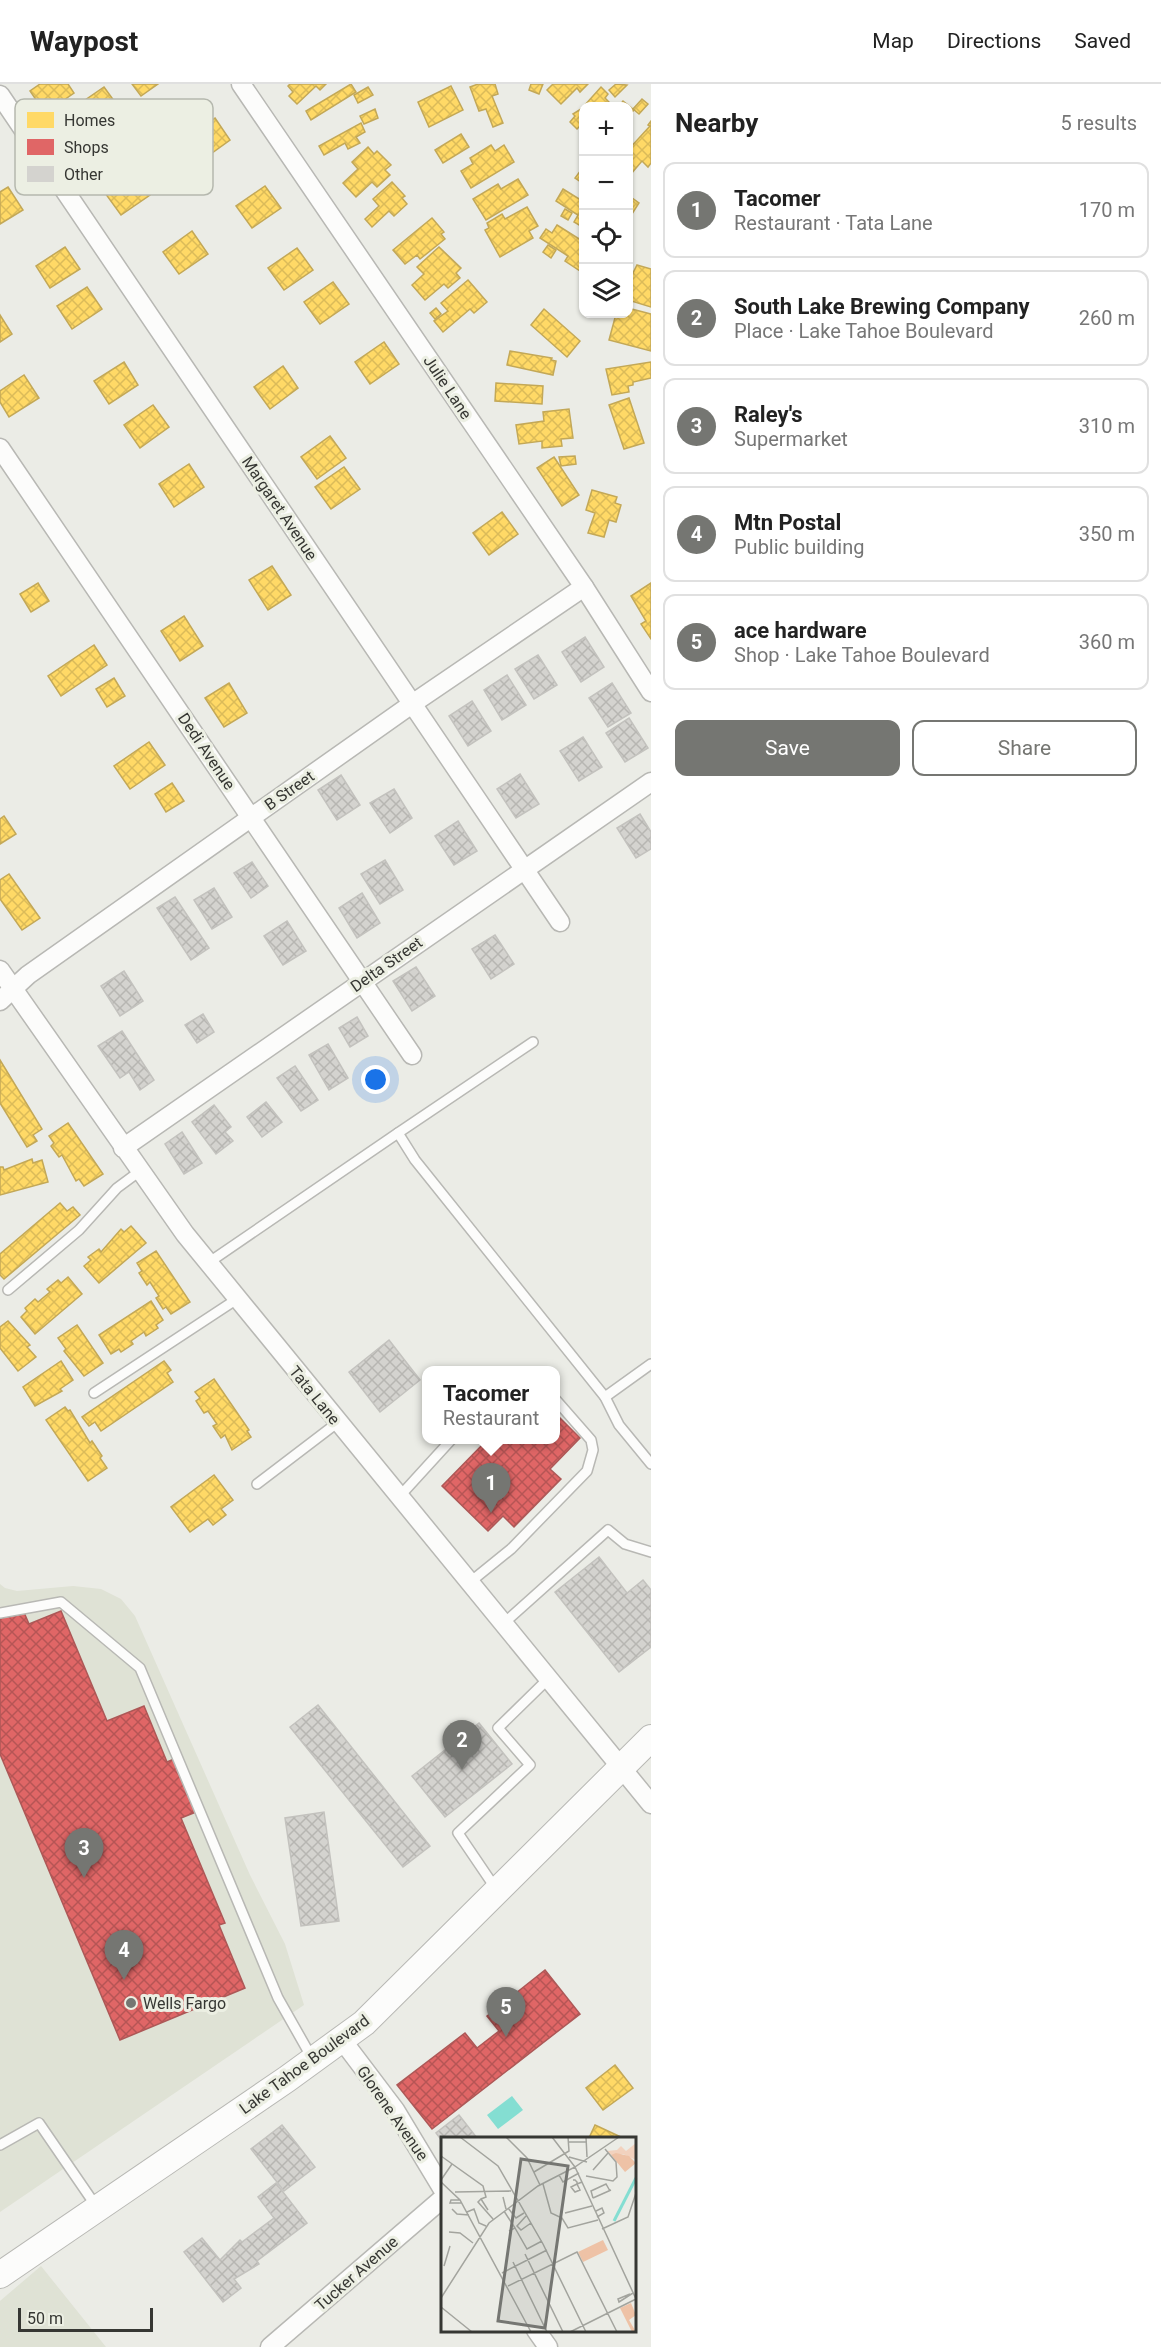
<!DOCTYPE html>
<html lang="en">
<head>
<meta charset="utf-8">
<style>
  :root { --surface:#fff; --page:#f6f6f6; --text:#222; --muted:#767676; --line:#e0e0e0; --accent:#757672 }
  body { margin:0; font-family:Roboto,sans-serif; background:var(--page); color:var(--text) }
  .controls { position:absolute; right:18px; top:18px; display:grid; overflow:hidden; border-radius:12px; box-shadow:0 2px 4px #0004 }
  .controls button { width:54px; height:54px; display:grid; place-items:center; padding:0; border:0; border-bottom:2px solid var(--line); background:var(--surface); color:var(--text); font:30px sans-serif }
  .scale { position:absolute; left:18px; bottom:15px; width:135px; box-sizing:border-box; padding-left:6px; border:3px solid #363733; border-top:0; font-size:16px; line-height:21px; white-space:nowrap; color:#363733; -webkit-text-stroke:4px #ecefe3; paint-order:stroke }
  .you { position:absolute; left:376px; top:996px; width:21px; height:21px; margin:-15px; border:4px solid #fff; border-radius:50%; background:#1a73e8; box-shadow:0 0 0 9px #1a73e833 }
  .badge { display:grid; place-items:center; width:39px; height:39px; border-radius:50%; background:var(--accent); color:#fff; font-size:20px; font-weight:700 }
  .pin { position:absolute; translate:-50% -50px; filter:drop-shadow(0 2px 3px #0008) }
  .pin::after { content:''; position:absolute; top:32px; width:21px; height:18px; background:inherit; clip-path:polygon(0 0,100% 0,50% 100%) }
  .popup { position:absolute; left:422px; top:1282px; width:138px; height:78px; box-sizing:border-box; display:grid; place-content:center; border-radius:12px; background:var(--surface); filter:drop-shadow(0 2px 4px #0005); font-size:20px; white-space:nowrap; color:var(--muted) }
  .popup b { font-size:22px; color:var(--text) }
  .popup::after { content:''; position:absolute; left:50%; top:100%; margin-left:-12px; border:12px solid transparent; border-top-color:var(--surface) }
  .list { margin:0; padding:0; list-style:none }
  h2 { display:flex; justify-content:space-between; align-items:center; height:78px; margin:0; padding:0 24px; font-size:26px }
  h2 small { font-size:20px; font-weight:400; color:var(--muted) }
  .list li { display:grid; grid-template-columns:39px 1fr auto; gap:18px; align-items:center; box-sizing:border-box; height:96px; margin:0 12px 12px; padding:0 12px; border:2px solid var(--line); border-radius:12px }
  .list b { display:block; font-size:22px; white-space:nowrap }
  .list p { margin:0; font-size:20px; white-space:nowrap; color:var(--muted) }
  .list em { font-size:20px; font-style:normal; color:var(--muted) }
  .actions { display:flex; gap:12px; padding:18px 24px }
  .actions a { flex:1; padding:14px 0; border:2px solid var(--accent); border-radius:12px; text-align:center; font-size:21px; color:var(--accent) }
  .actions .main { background:var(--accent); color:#fff }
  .icon { flex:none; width:33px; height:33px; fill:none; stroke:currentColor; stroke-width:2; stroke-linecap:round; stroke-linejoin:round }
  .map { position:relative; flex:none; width:651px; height:2263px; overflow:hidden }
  header { display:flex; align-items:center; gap:36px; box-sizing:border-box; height:84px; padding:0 30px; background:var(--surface); border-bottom:2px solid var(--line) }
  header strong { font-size:28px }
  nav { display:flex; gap:33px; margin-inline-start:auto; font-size:21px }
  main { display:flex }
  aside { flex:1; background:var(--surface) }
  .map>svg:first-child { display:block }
  .built { fill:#dfe2d5 }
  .water { fill:#84ded2 }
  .homes { fill:url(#homes-cross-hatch); stroke:#c3a857; stroke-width:1.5 }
  .shops { fill:url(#shops-cross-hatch); stroke:#ad5857; stroke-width:1.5 }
  .building { fill:url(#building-cross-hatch); stroke:#c3c2be; stroke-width:1.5 }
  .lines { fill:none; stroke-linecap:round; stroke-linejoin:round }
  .lane-casing { stroke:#b8b8b4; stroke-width:12 }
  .street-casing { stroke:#b8b8b4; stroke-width:21 }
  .secondary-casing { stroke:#b8b8b4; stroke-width:28 }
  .lane { stroke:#fcfcfb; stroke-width:9 }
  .street { stroke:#fcfcfb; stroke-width:18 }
  .secondary { stroke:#fcfcfb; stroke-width:26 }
  .poi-dot { fill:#757672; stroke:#ecefe3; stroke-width:2 }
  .labels { text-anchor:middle; stroke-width:6; stroke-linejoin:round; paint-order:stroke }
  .street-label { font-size:16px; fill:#363733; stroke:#ecefe3 }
  .poi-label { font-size:16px; fill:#363733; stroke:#ecefe3; text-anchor:start }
  .inset-river { fill:none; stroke:#84ded2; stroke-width:3 }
  .inset-road { fill:none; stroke:#a3a49e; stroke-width:1.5 }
  .view { fill:#757672; fill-opacity:0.15; stroke:#757672; stroke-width:3 }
  .inset-edge { fill:none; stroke:#363733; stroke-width:3 }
  .key { fill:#ecefe3; stroke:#b5b8ae; stroke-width:1.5 }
  .key-label { font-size:16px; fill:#363733 }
</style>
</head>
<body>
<header>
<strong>Waypost</strong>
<nav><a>Map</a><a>Directions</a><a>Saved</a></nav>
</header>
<main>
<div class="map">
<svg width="651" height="2263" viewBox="0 0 651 2263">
  <defs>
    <pattern id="homes-cross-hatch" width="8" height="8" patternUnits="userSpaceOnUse" patternTransform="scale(1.5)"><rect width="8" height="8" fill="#ffd966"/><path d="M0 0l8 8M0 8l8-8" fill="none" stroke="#dbbb59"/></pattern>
    <pattern id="shops-cross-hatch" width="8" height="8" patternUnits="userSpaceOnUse" patternTransform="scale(1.5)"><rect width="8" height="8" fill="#e06666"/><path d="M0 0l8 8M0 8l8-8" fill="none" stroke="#b65555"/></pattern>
    <pattern id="building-cross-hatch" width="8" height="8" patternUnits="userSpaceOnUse" patternTransform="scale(1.5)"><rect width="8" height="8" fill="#d4d3cf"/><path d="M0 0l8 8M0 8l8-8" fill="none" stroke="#b7b6b2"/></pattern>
  </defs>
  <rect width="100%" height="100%" fill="#ebece6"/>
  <g class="built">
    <polygon points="0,1500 5,1504 17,1507 73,1502 101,1505 121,1515 135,1532 250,1791 285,1860 304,1921 0,2128"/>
    <polygon points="41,2182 106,2263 0,2263 0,2217"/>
  </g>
  <polygon class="water" points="512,2012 523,2026 498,2045 487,2031"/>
  <g class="homes">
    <polygon points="40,0 68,0 74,9 45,29 30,7"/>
    <polygon points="132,0 158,0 141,12"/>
    <polygon points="290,0 326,0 320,6 316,2 297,20 289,12 293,8 288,2"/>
    <polygon points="351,0 356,8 311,36 306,27"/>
    <polygon points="478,0 495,0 498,10 492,12 503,39 493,43 486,25 479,27 470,3"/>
    <polygon points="531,0 543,0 539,10 529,6"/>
    <polygon points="553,0 588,0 580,8 577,4 561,20 547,6"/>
    <polygon points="616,0 627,1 615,13 609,6"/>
    <polygon points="451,2 463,26 429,43 418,18"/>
    <polygon points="104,3 120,25 91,45 75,23"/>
    <polygon points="368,3 373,11 358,19 354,11"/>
    <polygon points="601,3 608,10 605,14 609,18 606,22 584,22"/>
    <polygon points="642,15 648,20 639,30 633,25"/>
    <polygon points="623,17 634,26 628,32 628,22 619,22"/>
    <polygon points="584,23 584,38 577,45 570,38 575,32 573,30"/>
    <polygon points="375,25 378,34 364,40 360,32"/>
    <polygon points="215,34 230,56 201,77 186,55"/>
    <polygon points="651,37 651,79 648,83 642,77 631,90 628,88 628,66 650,42 648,41"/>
    <polygon points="361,39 365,48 356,53 360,59 348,65 345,59 324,71 319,62"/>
    <polygon points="123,50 138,72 109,92 94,70"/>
    <polygon points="461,50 469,63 443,79 435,66"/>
    <polygon points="491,61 495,67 504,61 514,78 471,104 461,87 473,80 470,74"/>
    <polygon points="368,63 374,70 377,67 391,81 385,86 390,91 377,103 372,98 356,113 343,99 358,85 352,78"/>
    <polygon points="584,82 584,100 575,94"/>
    <polygon points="134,89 150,111 121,131 105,109"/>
    <polygon points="518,95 528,111 486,136 473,115 498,100 501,105"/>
    <polygon points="392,98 405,112 402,114 407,120 394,132 389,127 372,143 365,135 379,122 373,115"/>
    <polygon points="265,102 281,124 252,144 236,122"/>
    <polygon points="8,103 23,126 0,140 0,108"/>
    <polygon points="563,105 584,118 584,144 574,138 578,131 556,117"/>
    <polygon points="628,111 639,119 630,133 628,132"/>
    <polygon points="527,123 538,142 529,147 533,154 500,173 485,146 489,144 487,139 502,130 505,135"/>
    <polygon points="565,125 572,129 568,136 561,132"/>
    <polygon points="432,134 444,148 441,150 445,155 420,175 417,171 405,180 393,166"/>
    <polygon points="557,141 584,158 584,181 580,187 565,177 568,172 540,154 546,145 552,149"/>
    <polygon points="192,147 208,170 179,190 163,168"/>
    <polygon points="548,161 556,166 551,174 543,168"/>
    <polygon points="65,163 80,185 50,204 36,182"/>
    <polygon points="439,163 461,184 456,189 460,194 448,204 444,200 425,216 412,201 424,190 417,183"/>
    <polygon points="297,164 313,186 284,206 268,184"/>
    <polygon points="637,181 651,185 651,223 628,216 628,199"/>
    <polygon points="468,196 487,218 474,229 470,225 443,248 434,237 448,227 441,219"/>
    <polygon points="333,198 349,220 320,240 304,218"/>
    <polygon points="87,203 102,225 72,245 57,222"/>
    <polygon points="436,224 441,230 435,235 430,229"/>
    <polygon points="628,224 651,230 651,267 609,256 616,230 628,230"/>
    <polygon points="544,225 580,257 567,273 531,241"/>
    <polygon points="0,231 12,250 0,258"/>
    <polygon points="384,258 399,280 370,300 355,278"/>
    <polygon points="510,267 552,274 551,276 556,277 553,291 507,281"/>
    <polygon points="124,278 138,301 109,320 94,297"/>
    <polygon points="651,278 651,294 633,298 633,301 628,302 629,308 612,311 606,285"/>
    <polygon points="283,282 298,304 270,325 254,303"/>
    <polygon points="24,291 39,314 9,333 0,318 0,307"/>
    <polygon points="496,299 543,302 542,320 495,317"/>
    <polygon points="629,314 644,359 624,365 609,321"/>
    <polygon points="153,321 169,343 140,364 124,341"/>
    <polygon points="569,325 573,354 561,355 562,362 542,364 542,357 519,360 516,341 544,337 543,328"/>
    <polygon points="330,352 346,374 317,395 301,373"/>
    <polygon points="575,372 576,380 561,382 559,373"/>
    <polygon points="554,373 579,411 562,422 537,384"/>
    <polygon points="189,380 204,403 174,423 159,400"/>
    <polygon points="344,383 360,405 331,425 315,403"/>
    <polygon points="592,406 617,413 615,419 621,421 616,438 609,436 604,453 588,449 595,429 586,426"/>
    <polygon points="502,428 518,450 489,471 473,449"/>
    <polygon points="272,482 291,511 268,526 249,496"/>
    <polygon points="38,499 49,517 31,528 20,510"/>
    <polygon points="651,499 651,555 641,540 646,537 631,512"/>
    <polygon points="184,532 203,562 180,577 161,547"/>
    <polygon points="94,561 107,581 61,612 48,592"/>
    <polygon points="114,594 125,612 107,623 96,605"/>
    <polygon points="229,599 247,629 224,643 205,614"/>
    <polygon points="149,658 165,681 130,705 114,682"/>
    <polygon points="172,699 184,717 166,728 155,710"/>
    <polygon points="4,732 16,750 0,760 0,735"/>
    <polygon points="9,790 40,834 22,846 0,815 0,796"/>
    <polygon points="0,976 42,1045 33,1051 37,1057 27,1063 0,1019"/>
    <polygon points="68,1039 103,1090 84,1102 79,1095 76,1097 62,1071 59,1073 51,1062 54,1059 49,1052"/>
    <polygon points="32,1075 33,1079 42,1076 48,1098 0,1111 0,1083 3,1083 4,1086"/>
    <polygon points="60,1119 67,1127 73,1123 80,1131 4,1195 0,1191 0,1170"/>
    <polygon points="131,1142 146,1159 99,1199 84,1182 91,1176 88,1173 99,1165 101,1168 121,1145 124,1148"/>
    <polygon points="156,1167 190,1218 171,1230 166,1223 163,1225 156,1214 159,1212 150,1198 147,1201 139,1189 142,1187 137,1179"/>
    <polygon points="68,1193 82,1210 35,1250 21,1233 27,1227 25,1224 35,1215 38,1218 50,1208 47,1205 58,1196 61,1199"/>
    <polygon points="151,1217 163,1236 156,1241 158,1244 146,1252 144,1248 131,1257 133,1260 121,1268 119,1265 111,1270 99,1251"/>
    <polygon points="8,1237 30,1261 27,1263 36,1273 18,1287 0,1264 0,1243"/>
    <polygon points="77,1241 103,1279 84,1292 64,1267 66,1265 58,1254"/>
    <polygon points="61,1277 73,1296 60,1305 62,1307 35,1322 23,1303"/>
    <polygon points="164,1277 171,1286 167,1289 173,1298 101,1347 95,1338 89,1342 82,1333"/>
    <polygon points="214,1295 249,1346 247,1347 251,1353 232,1366 225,1351 221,1354 213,1342 217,1340 208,1327 204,1329 196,1317 200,1314 195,1308"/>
    <polygon points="65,1323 68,1327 70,1326 90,1359 92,1357 102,1372 100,1374 107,1384 88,1397 46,1336"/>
    <polygon points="214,1391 233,1416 221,1425 226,1431 213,1441 208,1435 190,1448 171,1423"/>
    <polygon points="615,1981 633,2004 603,2026 586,2004"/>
    <polygon points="595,2041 623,2054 589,2054"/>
  </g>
  <g class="shops">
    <polygon points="556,1330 580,1354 550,1385 561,1395 514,1443 503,1432 488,1447 442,1402 487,1356 556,1356"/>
    <polygon points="23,1526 29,1540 61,1527 107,1637 144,1622 167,1678 174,1675 196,1728 181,1734 225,1839 219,1841 245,1904 120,1956 0,1670 0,1535"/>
    <polygon points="545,1886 580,1930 432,2045 397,2001 465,1949 477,1964 499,1947 487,1932"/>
  </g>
  <g class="building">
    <polygon points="585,553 604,583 581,598 562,568"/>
    <polygon points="538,571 557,601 534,615 515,585"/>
    <polygon points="507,591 526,621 502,636 484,606"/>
    <polygon points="612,599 631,629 608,643 589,614"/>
    <polygon points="472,617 491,647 468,662 449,632"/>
    <polygon points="629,634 648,664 625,678 606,649"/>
    <polygon points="583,653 602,683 579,697 560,667"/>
    <polygon points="520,690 539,720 516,734 497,705"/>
    <polygon points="341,691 360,721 337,736 318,706"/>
    <polygon points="394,705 412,734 390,749 370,719"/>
    <polygon points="640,730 651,748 651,765 636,774 617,744"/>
    <polygon points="458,737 477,767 454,781 435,752"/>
    <polygon points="385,776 403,806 380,820 361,790"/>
    <polygon points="252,778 268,802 251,814 234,789"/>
    <polygon points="214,804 232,833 212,845 194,816"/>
    <polygon points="362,809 380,839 357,854 339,824"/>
    <polygon points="175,813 209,864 191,876 157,824"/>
    <polygon points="287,837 306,867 283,881 264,852"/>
    <polygon points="495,851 514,880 491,895 472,865"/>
    <polygon points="416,883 435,912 412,927 393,897"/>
    <polygon points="124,887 143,917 120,932 101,902"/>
    <polygon points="203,930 214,948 197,959 185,941"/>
    <polygon points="357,933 368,952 350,963 339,944"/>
    <polygon points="122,947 154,996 140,1006 129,988 120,994 98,962"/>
    <polygon points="328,960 348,994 329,1006 309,971"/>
    <polygon points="295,982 318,1016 301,1027 277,994"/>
    <polygon points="266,1018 282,1038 262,1053 247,1033"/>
    <polygon points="214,1021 231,1043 225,1048 233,1057 216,1070 192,1038"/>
    <polygon points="182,1048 202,1079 184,1090 165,1060"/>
    <polygon points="389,1256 420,1296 380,1328 349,1288"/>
    <polygon points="599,1473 627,1509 643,1496 651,1506 651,1563 619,1588 555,1508"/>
    <polygon points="318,1621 430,1762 403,1783 290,1643"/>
    <polygon points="479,1639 512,1680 445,1733 412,1692"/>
    <polygon points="324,1728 339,1837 301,1842 285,1734"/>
    <polygon points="459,2031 477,2054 442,2054 442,2057 436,2049"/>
    <polygon points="282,2041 315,2083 284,2107 251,2065"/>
    <polygon points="276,2099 307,2139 257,2177 259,2180 234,2195 241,2204 223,2218 184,2168 202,2154 220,2176 240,2156 242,2158 274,2134 258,2113"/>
  </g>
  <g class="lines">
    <defs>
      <g id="lane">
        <polyline points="398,1049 533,958"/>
        <polyline points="208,1179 398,1049 415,1076 605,1313"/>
        <polyline points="8,1206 79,1146 117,1104 140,1087"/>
        <polyline points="651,1280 605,1313 619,1341 651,1380"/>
        <polyline points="94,1309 237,1215"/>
        <polyline points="257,1400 337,1339"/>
        <polyline points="399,1413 451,1356"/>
        <polyline points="469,1499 511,1465 587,1387 593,1366 591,1356 556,1316"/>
        <polyline points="0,1529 61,1518 140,1584 278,1914 312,1974"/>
        <polyline points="503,1540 608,1446 625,1460 651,1468"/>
        <polyline points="496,1805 458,1749 530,1681 498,1644 548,1595"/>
        <polyline points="0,2061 39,2039 96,2122"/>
      </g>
      <g id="street">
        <polyline points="241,0 584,503 651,608"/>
        <polyline points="0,11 560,838"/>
        <polyline points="0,364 412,971"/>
        <polyline points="0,886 185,1150 651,1720"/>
        <polyline points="0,917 28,891 412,620 584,503"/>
        <polyline points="123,1064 651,698"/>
        <polyline points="342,1956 395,2026 442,2104"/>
        <polyline points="536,2246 548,2263"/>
        <polyline points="270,2263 442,2115"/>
      </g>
      <polyline id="secondary" points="0,2191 287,1995 364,1939 651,1654"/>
    </defs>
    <use href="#lane" class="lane-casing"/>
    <use href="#street" class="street-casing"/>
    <use href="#secondary" class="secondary-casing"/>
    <use href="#lane" class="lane"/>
    <use href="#street" class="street"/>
    <use href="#secondary" class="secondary"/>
  </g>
  <circle class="poi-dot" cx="131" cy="1919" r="6"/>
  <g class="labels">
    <g class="street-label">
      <text transform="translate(448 303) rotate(56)" y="6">Julie Lane</text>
      <text transform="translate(280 424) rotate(56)" y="6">Margaret Avenue</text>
      <text transform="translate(207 667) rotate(56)" y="6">Dedi Avenue</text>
      <text transform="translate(289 706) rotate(-35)" y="6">B Street</text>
      <text transform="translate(386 880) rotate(-35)" y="6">Delta Street</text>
      <text transform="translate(315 1311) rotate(51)" y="6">Tata Lane</text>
      <text transform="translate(304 1980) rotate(-36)" y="6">Lake Tahoe Boulevard</text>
      <text transform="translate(393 2029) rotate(55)" y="6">Glorene Avenue</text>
      <text transform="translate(356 2189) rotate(-41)" y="6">Tucker Avenue</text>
    </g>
    <g class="poi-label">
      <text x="143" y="1925">Wells Fargo</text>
    </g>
  </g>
  <g transform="translate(441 2053)">
    <rect width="195" height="195" fill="#ebece6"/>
    <path d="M195,6v17l-13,-6 -12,1 -4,-4 10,-1 4,-4 5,5z" fill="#f2d2be"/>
    <path d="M175,16l13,3 7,7 -11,9 -14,-17zM162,103l5,10 -25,12 -5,-10zM190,166l5,12 -7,5 7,12h-4l-12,-24z" fill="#eec2a6"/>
    <path class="inset-river" d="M173,84l22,-43"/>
    <path class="inset-road" d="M19,0l38,29 45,78 43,88M65,0l21,21 13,27M145,0l1,20M178,0l-44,30 61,132M127,5h19M0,19l42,30 3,11 -5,2M128,20l18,5M152,33l15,-17M93,35l35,-21 -1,-14M118,38l4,7 16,-9M145,39l27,5 4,-4 -1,-15 -11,-13M0,43l11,-16M132,43h2l2,2v2l3,6 -5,2 -4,-5 6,-3 5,-2M0,45l19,18 71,132M102,47l8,29 11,5 6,10 30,-8M14,55l56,-1M152,61l-2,-7 15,-7 4,7M152,61l18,-8M19,63h-9l-1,3h12M64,68l-2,-8 3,12M67,71l8,10 8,-5M11,72l5,5 12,1M47,73l-7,-11 -3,3 15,17M63,74l11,17 -6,3M155,74l6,-3 2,5 -7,4M26,75l7,-3 5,14 7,3M124,76l27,-7M85,79l-9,10 4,4 10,-7M74,91l12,21 15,-8M161,92l26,-12 8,-24M8,95l11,1 13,10M84,117l38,78M72,125l34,70M3,129l6,-20M61,136l45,-23M67,149l69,-34 40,80M189,157l-12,5 1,3 14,-9M0,161l48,-75 49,-37 37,-19 -23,-30M0,170l31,25M129,195l66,-33"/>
    <path class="view" d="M80,22l47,7 -23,162 -47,-7z"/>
    <rect width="195" height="195" class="inset-edge"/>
  </g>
  <rect x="15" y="15" width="198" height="96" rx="9" class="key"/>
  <rect x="27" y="28" width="27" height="16" fill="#ffd966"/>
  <rect x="27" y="55" width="27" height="16" fill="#e06666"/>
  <rect x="27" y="82" width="27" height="16" fill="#d4d3cf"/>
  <g class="key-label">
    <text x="64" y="42">Homes</text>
    <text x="64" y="69">Shops</text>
    <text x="64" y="96">Other</text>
  </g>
</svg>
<div class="controls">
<button>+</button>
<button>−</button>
<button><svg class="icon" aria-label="locate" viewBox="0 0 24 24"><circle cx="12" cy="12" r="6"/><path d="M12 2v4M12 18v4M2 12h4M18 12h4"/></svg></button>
<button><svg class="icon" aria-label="layers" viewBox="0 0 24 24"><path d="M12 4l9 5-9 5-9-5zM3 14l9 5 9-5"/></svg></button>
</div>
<div class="scale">50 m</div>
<div class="you"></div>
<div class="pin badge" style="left:491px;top:1429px">1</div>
<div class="popup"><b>Tacomer</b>Restaurant</div>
<div class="pin badge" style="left:462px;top:1686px">2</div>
<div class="pin badge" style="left:84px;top:1794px">3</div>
<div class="pin badge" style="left:124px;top:1896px">4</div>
<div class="pin badge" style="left:506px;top:1953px">5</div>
</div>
<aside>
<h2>Nearby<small>5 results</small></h2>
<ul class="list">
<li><span class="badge">1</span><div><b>Tacomer</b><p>Restaurant · Tata Lane</p></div><em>170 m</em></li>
<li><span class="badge">2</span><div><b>South Lake Brewing Company</b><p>Place · Lake Tahoe Boulevard</p></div><em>260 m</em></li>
<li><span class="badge">3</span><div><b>Raley's</b><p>Supermarket</p></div><em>310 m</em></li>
<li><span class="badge">4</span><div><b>Mtn Postal</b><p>Public building</p></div><em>350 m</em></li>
<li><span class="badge">5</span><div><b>ace hardware</b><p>Shop · Lake Tahoe Boulevard</p></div><em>360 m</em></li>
</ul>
<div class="actions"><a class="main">Save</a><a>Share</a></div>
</aside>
</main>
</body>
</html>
